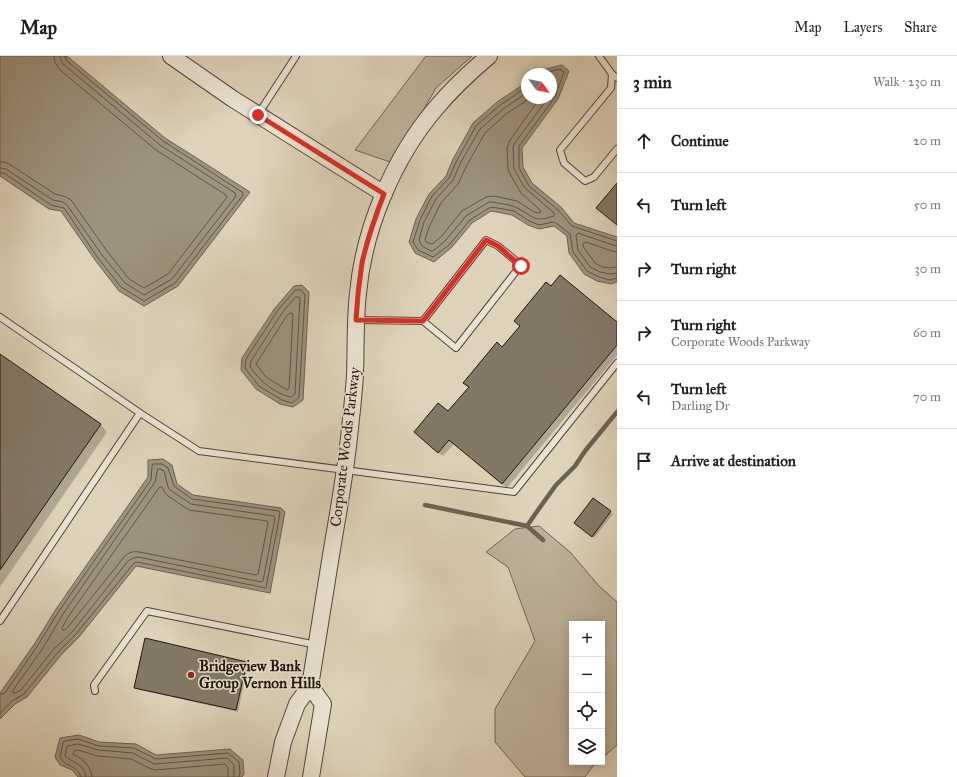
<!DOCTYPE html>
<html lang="en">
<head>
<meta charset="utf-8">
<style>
  :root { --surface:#fff; --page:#f2f2f2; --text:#202124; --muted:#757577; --line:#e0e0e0 }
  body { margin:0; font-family:"IM FELL Great Primer",serif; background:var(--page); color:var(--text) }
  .controls { position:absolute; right:12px; bottom:12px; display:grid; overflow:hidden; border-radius:0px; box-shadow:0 2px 10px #0003 }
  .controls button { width:36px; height:36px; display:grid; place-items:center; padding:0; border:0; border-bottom:1px solid var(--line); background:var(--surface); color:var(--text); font:20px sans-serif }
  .compass { position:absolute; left:521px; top:12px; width:36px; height:36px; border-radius:50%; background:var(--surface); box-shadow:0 2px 10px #0003; rotate:123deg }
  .stop { position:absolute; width:12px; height:12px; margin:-9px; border:3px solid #d93025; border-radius:50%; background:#fff }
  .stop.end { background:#d93025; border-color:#fff; box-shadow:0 1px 4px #0008 }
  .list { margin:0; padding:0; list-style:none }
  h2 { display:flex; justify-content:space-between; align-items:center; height:52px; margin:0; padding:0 16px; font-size:17px }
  h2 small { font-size:13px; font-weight:400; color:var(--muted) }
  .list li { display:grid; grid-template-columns:26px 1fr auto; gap:12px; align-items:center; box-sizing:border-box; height:64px; padding:0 16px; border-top:1px solid var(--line) }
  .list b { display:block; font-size:15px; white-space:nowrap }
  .list p { margin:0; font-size:13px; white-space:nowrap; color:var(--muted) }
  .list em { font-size:13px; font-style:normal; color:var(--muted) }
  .icon { flex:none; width:22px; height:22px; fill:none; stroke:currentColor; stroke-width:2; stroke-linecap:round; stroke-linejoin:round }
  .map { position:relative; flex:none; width:617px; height:721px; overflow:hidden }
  header { display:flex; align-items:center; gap:24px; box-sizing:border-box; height:56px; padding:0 20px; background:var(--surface); border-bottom:1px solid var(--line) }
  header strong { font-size:19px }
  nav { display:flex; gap:22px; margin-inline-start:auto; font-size:14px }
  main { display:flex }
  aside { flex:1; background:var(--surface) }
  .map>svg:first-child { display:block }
  .green { fill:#beb39d; stroke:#6f6455 }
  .water { fill:#9d937f; stroke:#6b6151 }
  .shadow { fill:#0003 }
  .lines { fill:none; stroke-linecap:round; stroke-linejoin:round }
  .shore { stroke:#5e5446; stroke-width:1 }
  .stream { stroke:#6b6151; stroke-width:4.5 }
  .building { fill:#837867; stroke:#20160d }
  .service-casing { stroke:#504538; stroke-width:8 }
  .tertiary-casing { stroke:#504538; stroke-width:18 }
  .service { stroke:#eae2d2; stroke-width:6 }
  .tertiary { stroke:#eae2d2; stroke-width:16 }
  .route { stroke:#d93025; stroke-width:5 }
  .poi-dot { fill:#8f2418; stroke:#eae2d2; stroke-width:1.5 }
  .labels { text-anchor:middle; stroke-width:3; stroke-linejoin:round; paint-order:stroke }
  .street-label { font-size:15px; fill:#20160d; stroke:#eae2d2 }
  .poi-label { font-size:15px; font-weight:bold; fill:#20160d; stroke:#eae2d2; text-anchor:start }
</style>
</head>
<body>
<header>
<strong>Map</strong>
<nav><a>Map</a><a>Layers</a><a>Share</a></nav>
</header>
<main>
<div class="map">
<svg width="617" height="721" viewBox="0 0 617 721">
  <rect width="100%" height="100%" fill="#ded3ba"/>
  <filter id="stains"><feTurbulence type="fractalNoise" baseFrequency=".005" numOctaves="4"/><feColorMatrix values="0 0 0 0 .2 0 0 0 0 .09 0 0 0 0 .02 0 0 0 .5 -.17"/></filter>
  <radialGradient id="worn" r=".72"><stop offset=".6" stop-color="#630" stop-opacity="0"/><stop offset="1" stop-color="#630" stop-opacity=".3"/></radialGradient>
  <g class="green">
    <polygon points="426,0 472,0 436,32 393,107 355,94"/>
    <polygon points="539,470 570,496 599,530 617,546 617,689 602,702 602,568 572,568 572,706 598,706 592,711 585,721 525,721 495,686 495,653 535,585 508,511 486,496 515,473"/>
  </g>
  <g class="water">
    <polygon points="0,0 67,0 165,82 250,136 178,230 144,250 119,235 95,204 61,155 49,153 0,120"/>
    <polygon points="562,9 569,15 558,43 522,92 523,111 532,127 561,151 574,167 617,181 617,226 611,228 597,225 584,218 569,197 567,180 554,170 539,173 528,169 512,159 491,155 472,167 452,191 434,206 415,197 409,186 416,163 429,138 446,120 453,103 473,67 497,46 527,26 527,42 551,42 551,18 539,18 546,13"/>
    <polygon points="302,229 309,236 303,344 293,351 280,348 256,333 241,314 242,302 275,252 294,230"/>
    <polygon points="163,403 172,409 177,428 193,439 281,452 285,456 270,537 136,510 79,581 61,599 27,641 15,648 0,663 0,637 35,587 56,553 148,421 148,404"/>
    <polygon points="79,679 99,686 136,688 156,699 230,693 243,704 244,718 242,721 78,721 72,714 60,709 55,701 60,682"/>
  </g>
  <g class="shadow">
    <polygon points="551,231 617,267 617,299 507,432 454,388 443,400 419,381 448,357 502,292"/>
    <polygon points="0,299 101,369 107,376 0,531"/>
    <polygon points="593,443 613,458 594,482 577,469"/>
    <polygon points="246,606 248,608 238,656 137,633 135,631"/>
  </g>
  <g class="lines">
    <g class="shore">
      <polyline points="546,18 548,16 560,13 564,16 555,41 519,90 519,112 529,130 558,154 572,170 617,185"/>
      <polyline points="527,31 500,49 476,70 457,104 449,122 432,140 420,164 413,186 418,194 433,201 449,189 470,164 489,152 492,151 514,155 529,165 539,169 553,166 556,167 570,178 573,196 587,215 599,221 610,224 617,222"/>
      <path d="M527,37l-24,16 -23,20 -19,33 -8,18 -17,19 -12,23 -5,18 3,6 9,5h2l12,-10 21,-25 23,-14h4c7,2 17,2 24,6 17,8 16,15 37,8v-3l-30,-26 -10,-18 -1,-21 1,-4 34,-46"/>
      <polyline points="530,42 506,58 485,77 467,109 458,128 441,147 430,169 425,183 426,186 431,188 432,188 441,181 462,155 486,141 494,140 517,145 534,156 539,157 541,156 540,154 521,137 510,118 508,112 507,92 510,84 540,42"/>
      <polyline points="0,106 5,106 9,108 55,138 66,141 71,144 107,195 129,223 144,232 168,218 227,141 226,139 156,94 59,13 55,6 54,0"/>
      <polyline points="0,112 6,113 53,144 63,146 67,149 102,199 125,227 144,239 172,223 236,140 235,137 160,89 63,8 61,4 60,0"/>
      <polyline points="0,117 4,117 51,149 64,152 98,202 121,231 144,245 175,227 243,139 242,136 163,85 67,5 66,3 65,0"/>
      <polyline points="617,190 613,189 578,177 576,179 578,194 590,211 600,216 610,218 617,217"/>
      <polyline points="617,196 612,195 586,186 583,188 584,192 595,207 602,211 610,212 617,211"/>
      <polygon points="296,234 301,234 305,239 299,341 292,347 282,344 259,330 245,312 246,303 278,254"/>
      <path d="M296,241h3l1,2 -5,95 -4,3c-16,-3 -33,-17 -41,-31l1,-5 31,-48z"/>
      <polygon points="290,257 292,257 293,259 289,332 287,334 266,321 256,308 286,261"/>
      <polygon points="158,413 160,413 164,415 168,431 170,434 191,448 274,460 275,462 263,525 261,526 138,501 133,502 128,505 73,575 54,593 21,634 15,637 13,637 13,634 43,592 63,558 155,426"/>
      <path d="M160,431h2l3,6 3,3 21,14 78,11 1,2 -10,51 -2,1 -117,-23c-6,-1 -10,0 -15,5l-56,70 -3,3h-2l-1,-2 6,-11z"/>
      <polyline points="0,638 3,638 5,637 38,589 59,555 151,424 152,410 153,408 162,408 168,412 174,430 192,443 279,455 280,457 266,532 137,506 134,507 76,578 58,596 24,638 12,645 0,657"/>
      <path d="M81,721c-2,-9 -11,-10 -17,-15 -2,-1 -3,-4 -4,-5l3,-14 1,-2 14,-2 21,7 35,2 22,11 72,-6 11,9 1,11 -1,4"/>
      <path d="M86,721c-1,-13 -13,-14 -21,-21l2,-10 11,-2 20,6 35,3 19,10 3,1 72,-6 7,7v12"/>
      <path d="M92,721c-1,-11 -9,-18 -19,-23l1,-3 4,-1 20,6 33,3 18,9 6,2 70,-6 3,4v9"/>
    </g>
    <g class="stream">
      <polyline points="425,449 527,470 543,484"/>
      <polyline points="527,470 538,454 556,429 575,410 585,395 617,356"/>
    </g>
  </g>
  <g class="building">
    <polygon points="617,127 617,169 596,152"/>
    <polygon points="560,219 617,266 617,289 502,428 449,384 438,397 414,376 438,347 448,355 469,331 463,327 497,286 502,291 520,270 514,265 546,226 551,230"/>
    <polygon points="0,298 101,368 0,514"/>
    <polygon points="593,442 611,455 592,481 574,467"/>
    <polygon points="145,582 247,606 236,654 134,632"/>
  </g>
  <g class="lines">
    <defs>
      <g id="service">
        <polyline points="599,0 612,18 617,22"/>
        <polyline points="612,18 611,32 560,94 564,107 585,125 594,121 617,93"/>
        <polyline points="259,57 296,0"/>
        <polyline points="0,261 140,357 199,395 514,436 617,307"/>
        <polyline points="358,264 423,265 486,184 498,190 521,209 456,292 423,265"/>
        <polyline points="0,565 140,357"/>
        <polyline points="95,635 94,629 147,555 317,589"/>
      </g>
      <g id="tertiary">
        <polyline points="171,0 233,43 384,138"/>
        <path d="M310,630c7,-44 14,-87 21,-131 7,-42 15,-84 19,-127 2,-18 4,-36 5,-54 1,-27 0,-54 3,-81 6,-65 36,-136 78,-185 16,-19 34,-36 53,-52"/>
        <polyline points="276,721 283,686 297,648 310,630 323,648 311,721"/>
      </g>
    </defs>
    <use href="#service" class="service-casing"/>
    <use href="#tertiary" class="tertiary-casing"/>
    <use href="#service" class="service"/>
    <use href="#tertiary" class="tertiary"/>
  </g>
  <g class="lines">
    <path class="route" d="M258,59l126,79c-9,23 -17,46 -22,69 -3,19 -5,38 -6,57l67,1 63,-81 12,6 23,20"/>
  </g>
  <circle class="poi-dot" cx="191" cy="619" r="4"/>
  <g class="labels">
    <g class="street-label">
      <text transform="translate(345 391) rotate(-83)" y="5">Corporate Woods Parkway</text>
    </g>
    <g class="poi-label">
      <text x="199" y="615">Bridgeview Bank<tspan x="199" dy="17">Group Vernon Hills</tspan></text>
    </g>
  </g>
  <rect width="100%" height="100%" filter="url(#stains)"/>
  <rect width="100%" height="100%" fill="url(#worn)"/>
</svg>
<div class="controls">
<button>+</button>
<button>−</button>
<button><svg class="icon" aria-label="locate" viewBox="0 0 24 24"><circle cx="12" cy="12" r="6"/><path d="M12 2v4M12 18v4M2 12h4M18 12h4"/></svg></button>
<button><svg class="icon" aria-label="layers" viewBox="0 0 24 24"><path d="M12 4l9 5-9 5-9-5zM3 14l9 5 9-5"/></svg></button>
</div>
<svg class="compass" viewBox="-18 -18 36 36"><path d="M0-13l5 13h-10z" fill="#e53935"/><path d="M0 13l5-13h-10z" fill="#757577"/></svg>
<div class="stop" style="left:521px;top:210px"></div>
<div class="stop end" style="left:258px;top:59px"></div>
</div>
<aside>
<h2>3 min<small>Walk · 230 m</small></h2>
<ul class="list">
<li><svg class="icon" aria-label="ahead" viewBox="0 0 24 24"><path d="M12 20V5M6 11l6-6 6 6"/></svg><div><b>Continue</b></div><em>20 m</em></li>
<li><svg class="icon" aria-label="left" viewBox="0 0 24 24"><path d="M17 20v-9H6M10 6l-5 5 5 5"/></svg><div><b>Turn left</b></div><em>50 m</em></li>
<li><svg class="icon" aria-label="right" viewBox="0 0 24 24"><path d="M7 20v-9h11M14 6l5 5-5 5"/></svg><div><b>Turn right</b></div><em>30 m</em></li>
<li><svg class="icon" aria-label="right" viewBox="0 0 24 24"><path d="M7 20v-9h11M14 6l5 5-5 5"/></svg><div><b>Turn right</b><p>Corporate Woods Parkway</p></div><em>60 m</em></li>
<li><svg class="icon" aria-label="left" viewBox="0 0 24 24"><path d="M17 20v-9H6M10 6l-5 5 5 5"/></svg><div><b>Turn left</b><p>Darling Dr</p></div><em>70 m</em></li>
<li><svg class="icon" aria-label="arrive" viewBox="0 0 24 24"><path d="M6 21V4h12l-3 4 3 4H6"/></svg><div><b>Arrive at destination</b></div></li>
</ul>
</aside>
</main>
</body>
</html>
